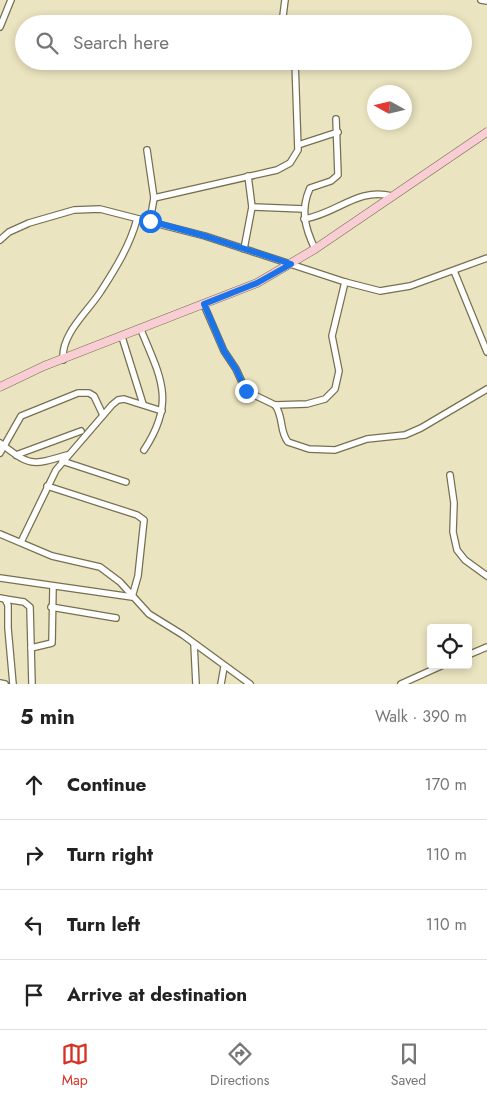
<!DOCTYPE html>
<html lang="en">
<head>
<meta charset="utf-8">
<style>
  :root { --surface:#fff; --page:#f6f6f6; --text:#222; --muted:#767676; --line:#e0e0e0; --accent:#d93025 }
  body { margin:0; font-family:Jost,sans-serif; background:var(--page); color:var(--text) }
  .controls { position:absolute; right:15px; bottom:15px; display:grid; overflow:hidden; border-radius:5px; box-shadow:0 2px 8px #0003 }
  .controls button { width:45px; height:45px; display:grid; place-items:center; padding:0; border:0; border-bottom:1px solid var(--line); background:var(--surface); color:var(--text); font:25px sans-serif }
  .compass { position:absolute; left:367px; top:85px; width:45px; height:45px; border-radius:50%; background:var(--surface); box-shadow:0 2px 8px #0003; rotate:278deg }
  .stop { position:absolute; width:15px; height:15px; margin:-11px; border:4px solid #1a73e8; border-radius:50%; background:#fff }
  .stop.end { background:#1a73e8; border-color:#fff; box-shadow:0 1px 5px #0008 }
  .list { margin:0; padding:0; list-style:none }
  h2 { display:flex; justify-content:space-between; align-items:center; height:65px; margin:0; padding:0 20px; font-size:21px }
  h2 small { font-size:16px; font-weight:400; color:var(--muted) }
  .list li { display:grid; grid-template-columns:32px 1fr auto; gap:15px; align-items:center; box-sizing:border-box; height:70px; padding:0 20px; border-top:1px solid var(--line) }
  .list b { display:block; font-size:19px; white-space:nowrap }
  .list em { font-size:16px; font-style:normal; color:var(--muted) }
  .icon { flex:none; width:28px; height:28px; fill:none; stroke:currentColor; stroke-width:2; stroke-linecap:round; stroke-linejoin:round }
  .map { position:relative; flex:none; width:487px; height:684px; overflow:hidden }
  .search { position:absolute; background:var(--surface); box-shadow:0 2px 8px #0003; left:15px; right:15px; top:15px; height:55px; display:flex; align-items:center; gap:12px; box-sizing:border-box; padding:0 18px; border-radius:28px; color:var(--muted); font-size:19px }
  .sheet { height:345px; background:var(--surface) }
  nav { display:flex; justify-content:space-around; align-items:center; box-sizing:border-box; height:70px; border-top:1px solid var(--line); background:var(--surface); font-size:14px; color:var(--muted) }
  nav a { display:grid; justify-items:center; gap:2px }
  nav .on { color:var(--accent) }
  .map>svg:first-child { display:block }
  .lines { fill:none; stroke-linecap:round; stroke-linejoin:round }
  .street-casing { stroke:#767050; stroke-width:8 }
  .secondary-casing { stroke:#767050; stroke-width:9 }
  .street { stroke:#fff; stroke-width:5.5 }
  .secondary { stroke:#f8cdd3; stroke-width:8 }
  .route { stroke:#1a73e8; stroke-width:6 }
</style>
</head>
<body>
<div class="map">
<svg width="487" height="684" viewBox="0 0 487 684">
  <rect width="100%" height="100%" fill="#ebe4c0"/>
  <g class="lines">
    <defs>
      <g id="street">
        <polyline points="481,0 487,1"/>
        <polyline points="282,24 285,0"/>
        <polyline points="0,27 11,0"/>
        <polyline points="298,145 338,132"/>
        <polyline points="147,150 154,198 150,221"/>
        <polyline points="154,198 277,170 290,163 298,150 295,61"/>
        <polyline points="252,207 304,209"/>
        <path d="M304,219c33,-5 53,-32 88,-23"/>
        <polyline points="0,240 9,232 29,223 74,210 100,209 205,236 345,282 380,291 410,286 487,258"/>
        <polyline points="244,249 252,207 248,176"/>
        <path d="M315,249c-10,-21 -15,-39 -5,-61l21,-7 7,-6 -2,-56"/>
        <polyline points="454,271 487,352"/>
        <polyline points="204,305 224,351 236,369 246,391 275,405 307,404 325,399 335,389 339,371 332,336 345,282"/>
        <path d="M141,330c20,48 35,72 3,120"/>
        <polyline points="122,337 143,404"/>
        <path d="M63,360c-2,-27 25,-48 38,-69 15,-23 29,-46 36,-72"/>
        <path d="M275,405c9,12 4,26 13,37l21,7 26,1 32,-11 38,-4 16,-7 66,-39"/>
        <path d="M0,443c30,23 31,23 67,12"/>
        <polyline points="0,453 21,416 78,393 89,393 94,396 103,415"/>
        <polyline points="16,455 81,431"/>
        <polyline points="62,461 126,482"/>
        <polyline points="450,475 454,503 453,532 457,550 465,560 487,576"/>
        <polyline points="0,534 52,556 100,567 120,582 149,614 183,635 250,684"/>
        <polyline points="21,542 56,470 112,405 118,400 124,399 162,411"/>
        <polyline points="0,578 132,597 138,576 144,520 137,515 47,486"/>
        <polyline points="0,598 5,599 8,605 8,628 13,684"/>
        <polyline points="5,599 24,602 30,607 32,684"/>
        <polyline points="51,607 116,618"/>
        <polyline points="194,644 196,684"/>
        <polyline points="31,648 52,643 53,587"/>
        <polyline points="468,655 487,647"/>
        <polyline points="0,683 5,684"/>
        <polyline points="221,684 224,667"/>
        <polyline points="401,684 443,665"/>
      </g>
      <polyline id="secondary" points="0,387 44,366 257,283 315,249 487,132"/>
    </defs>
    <use href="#street" class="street-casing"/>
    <use href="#secondary" class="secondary-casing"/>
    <use href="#street" class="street"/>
    <use href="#secondary" class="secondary"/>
  </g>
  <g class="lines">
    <polyline class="route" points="150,221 205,236 291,264 257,283 204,304 224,351 236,369 246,391"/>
  </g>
</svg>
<div class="controls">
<button><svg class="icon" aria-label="locate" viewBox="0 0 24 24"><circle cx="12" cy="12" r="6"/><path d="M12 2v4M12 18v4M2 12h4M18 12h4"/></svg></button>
</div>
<svg class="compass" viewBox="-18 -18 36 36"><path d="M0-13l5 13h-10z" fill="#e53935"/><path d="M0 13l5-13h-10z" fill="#767676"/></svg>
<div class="stop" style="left:150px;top:221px"></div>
<div class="stop end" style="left:246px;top:391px"></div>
<div class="search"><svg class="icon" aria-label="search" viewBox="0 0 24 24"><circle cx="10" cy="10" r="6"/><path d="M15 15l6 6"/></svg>Search here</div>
</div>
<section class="sheet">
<h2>5 min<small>Walk · 390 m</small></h2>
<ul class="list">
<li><svg class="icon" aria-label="ahead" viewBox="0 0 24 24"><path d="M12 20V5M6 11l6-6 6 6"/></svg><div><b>Continue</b></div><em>170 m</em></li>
<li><svg class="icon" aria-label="right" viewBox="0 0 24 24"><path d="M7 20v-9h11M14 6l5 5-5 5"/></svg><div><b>Turn right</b></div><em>110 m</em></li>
<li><svg class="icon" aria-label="left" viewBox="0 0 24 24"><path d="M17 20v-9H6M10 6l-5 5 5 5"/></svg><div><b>Turn left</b></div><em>110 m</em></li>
<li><svg class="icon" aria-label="arrive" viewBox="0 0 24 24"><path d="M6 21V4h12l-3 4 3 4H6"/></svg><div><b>Arrive at destination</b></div></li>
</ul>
</section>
<nav>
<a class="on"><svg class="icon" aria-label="map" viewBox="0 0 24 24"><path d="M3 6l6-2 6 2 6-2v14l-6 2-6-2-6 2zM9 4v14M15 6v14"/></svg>Map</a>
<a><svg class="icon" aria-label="directions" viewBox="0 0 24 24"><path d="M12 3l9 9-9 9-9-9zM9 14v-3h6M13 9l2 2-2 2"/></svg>Directions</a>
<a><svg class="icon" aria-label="saved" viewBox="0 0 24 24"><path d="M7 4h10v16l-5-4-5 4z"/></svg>Saved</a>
</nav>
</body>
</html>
